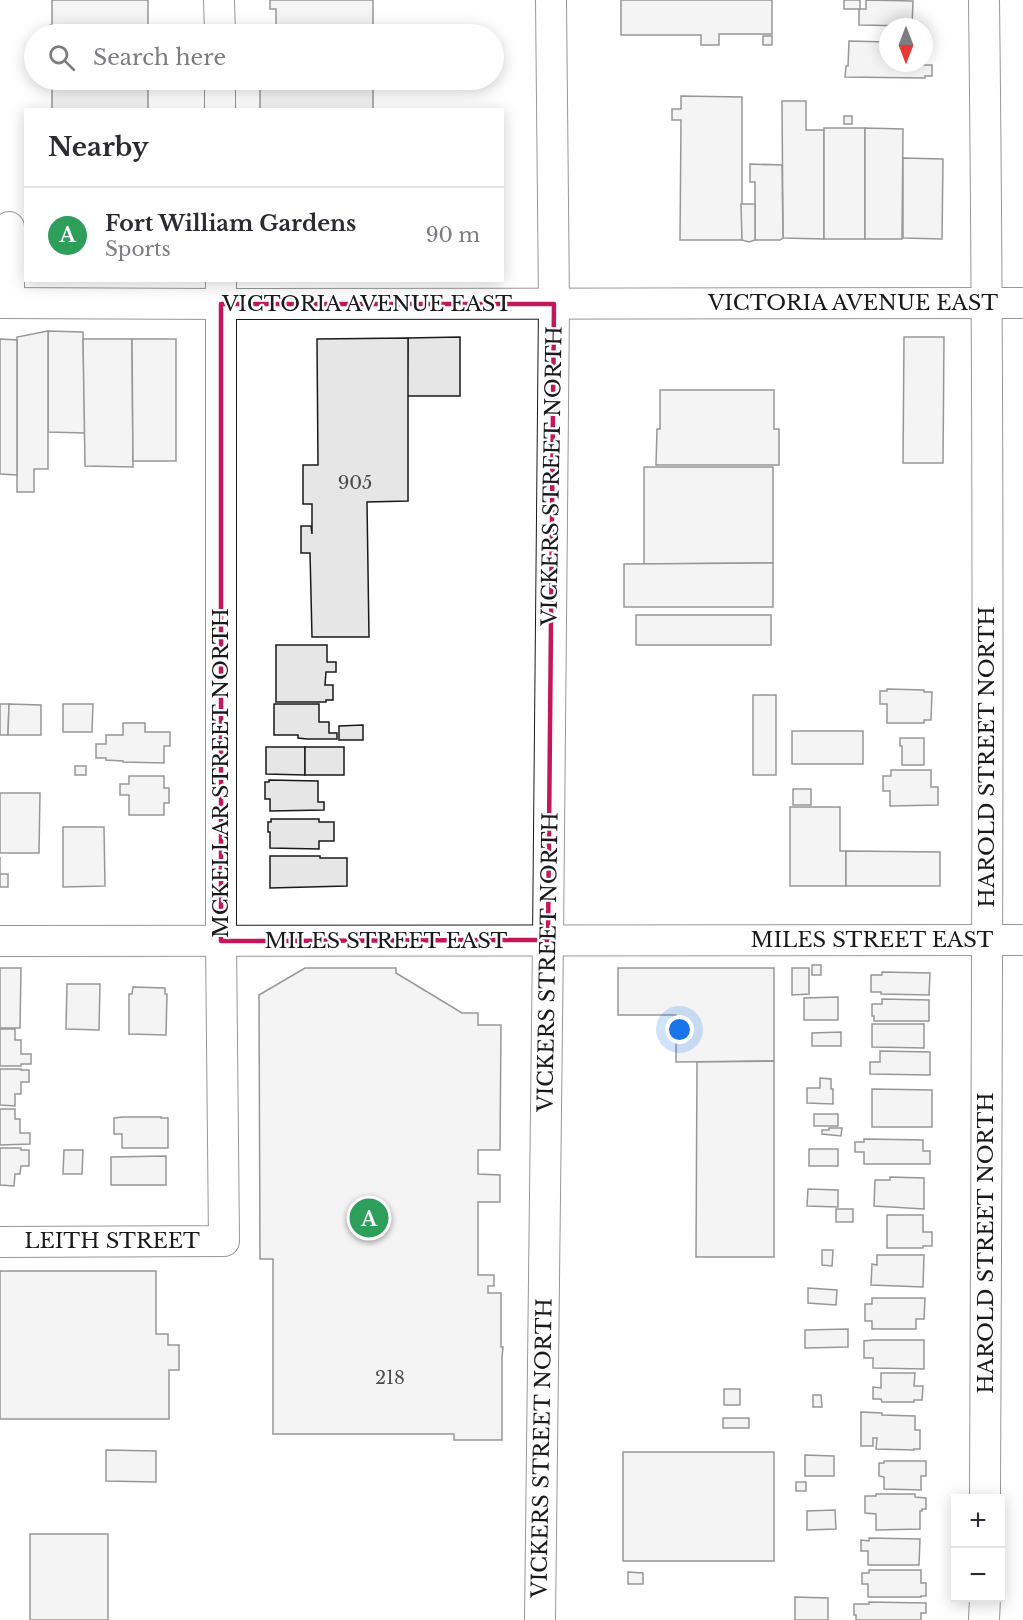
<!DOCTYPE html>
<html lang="en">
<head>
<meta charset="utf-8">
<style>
  :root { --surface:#fff; --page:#f7f7f7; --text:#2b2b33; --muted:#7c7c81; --line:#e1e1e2; --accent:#c62828 }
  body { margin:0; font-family:"Libre Baskerville",serif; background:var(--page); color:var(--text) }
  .controls { position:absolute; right:18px; bottom:18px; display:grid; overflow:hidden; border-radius:0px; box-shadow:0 3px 15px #0003 }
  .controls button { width:54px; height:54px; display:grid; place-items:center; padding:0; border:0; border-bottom:2px solid var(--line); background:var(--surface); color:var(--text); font:30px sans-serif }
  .compass { position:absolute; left:879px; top:18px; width:54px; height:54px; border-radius:50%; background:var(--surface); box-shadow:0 3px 15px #0003; rotate:180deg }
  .you { position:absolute; left:680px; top:1030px; width:21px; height:21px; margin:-15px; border:4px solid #fff; border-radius:50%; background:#1a73e8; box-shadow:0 0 0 9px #1a73e833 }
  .badge { display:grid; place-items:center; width:39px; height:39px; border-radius:50%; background:var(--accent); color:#fff; font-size:20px; font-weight:700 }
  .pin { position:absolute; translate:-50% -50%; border:3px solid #fff; box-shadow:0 2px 6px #0006 }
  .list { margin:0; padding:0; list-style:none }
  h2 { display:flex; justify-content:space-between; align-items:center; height:78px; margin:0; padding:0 24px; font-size:26px }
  h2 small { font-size:20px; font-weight:400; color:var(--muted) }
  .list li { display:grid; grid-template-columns:39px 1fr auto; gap:18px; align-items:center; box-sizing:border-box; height:96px; padding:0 24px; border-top:2px solid var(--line) }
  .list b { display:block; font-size:22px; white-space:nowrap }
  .list p { margin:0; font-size:20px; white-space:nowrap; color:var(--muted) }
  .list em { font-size:20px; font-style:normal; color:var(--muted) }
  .icon { flex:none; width:33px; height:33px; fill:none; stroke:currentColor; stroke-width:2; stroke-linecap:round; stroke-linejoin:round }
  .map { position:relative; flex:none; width:1023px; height:1620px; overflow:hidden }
  .search { position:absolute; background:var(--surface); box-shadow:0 3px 15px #0003; left:24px; top:24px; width:480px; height:66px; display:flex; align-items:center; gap:15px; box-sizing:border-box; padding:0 21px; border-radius:33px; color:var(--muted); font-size:22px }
  .panel { position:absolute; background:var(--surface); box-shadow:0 3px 15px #0003; left:24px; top:108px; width:480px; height:174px; border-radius:0px }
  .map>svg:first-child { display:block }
  .building { fill:#e6e6e6; stroke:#1a1a1a; stroke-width:1.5 }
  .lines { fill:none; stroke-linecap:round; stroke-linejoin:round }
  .minor-casing { stroke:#1a1a1a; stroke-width:32 }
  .minor { stroke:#fff; stroke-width:30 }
  .marked { fill:none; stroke:#c2185b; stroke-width:4.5; stroke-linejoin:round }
  .labels { text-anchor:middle; stroke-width:4.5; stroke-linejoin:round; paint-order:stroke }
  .number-label { font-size:18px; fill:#4d4d4d }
  .street-label { font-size:21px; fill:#1a1a1a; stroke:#fff }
</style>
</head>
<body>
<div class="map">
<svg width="1023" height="1620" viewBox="0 0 1023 1620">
  <rect width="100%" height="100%" fill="#fff"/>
  <g class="building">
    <polygon points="52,0 148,0 148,34 50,34 50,25 52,25"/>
    <polygon points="270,0 373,0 373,34 276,34 276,9 270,9"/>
    <polygon points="621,0 772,0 772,34 719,34 719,45 701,45 701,35 621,35"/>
    <rect x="844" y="0" width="16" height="9"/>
    <polygon points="866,0 913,1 912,26 859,25 859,9 866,9"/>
    <rect x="763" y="36" width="9" height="9"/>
    <polygon points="849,41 888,42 888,63 924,63 924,65 932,65 932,76 925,76 925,78 845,77 846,66 848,66"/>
    <rect x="52" y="80" width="96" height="30"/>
    <rect x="260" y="80" width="113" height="30"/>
    <polygon points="681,96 742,97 742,240 680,240 681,120 672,120 672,109 681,109"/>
    <polygon points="782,101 806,101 806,130 824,130 824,239 783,238"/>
    <rect x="844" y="116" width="8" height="8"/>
    <rect x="824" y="128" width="41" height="111"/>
    <polygon points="865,128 903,129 902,239 865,239"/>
    <polygon points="903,158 943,159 942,239 903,238"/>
    <polygon points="750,164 782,165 783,238 780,240 755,240 755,182 750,182"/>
    <polygon points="741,204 755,204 755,240 749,242 742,240"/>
    <polygon points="48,331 83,332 85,433 48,432"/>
    <polygon points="48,331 48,469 34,469 34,492 17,492 17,337"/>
    <polygon points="460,337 460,396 407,396 408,338"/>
    <polygon points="904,337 944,337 943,463 903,463"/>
    <polygon points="408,338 408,501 367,502 369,637 312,637 310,553 301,553 301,526 311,526 312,534 312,504 303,504 303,465 318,465 317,339"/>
    <polygon points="0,339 17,340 17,475 0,474"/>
    <polygon points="83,339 132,339 133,467 85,466"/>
    <polygon points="132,339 176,339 176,461 133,461"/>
    <polygon points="660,390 774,390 774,429 779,429 779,465 656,465 657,429 660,429"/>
    <polygon points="644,467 773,467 773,563 644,564"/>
    <polygon points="773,563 773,607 624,607 624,564"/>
    <rect x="636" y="615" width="135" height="30"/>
    <polygon points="276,645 327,645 327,662 336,662 336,672 326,672 325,685 333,685 333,700 326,700 326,702 276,702"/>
    <polygon points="887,689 924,690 924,692 932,692 931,720 924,720 924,723 887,723 887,704 880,704 880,691 887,691"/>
    <rect x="753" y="695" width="23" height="80"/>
    <polygon points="0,704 9,704 8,735 0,735"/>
    <polygon points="9,704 41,705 41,735 8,735"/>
    <polygon points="63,704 93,704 92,732 63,732"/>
    <polygon points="274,704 319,704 319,722 329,722 329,733 337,733 337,739 307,739 298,738 298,735 274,735"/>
    <polygon points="123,723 145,723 145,732 170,732 170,746 164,746 164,763 123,762 123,761 106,760 106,758 96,758 96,744 106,744 106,735 123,735"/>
    <polygon points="363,725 363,740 339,740 339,726"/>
    <rect x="792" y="731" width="71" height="33"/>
    <polygon points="900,738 924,738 924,765 902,765 902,746 900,746"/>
    <polygon points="266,747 305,747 305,775 266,774"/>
    <rect x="305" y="747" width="39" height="28"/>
    <rect x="75" y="766" width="11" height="9"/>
    <polygon points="891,770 931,770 931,787 938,787 938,805 890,806 890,791 883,791 883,776 891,776"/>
    <polygon points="129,776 164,776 164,788 169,788 169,803 164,803 164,815 129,815 129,795 120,795 120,784 129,784"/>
    <polygon points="269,780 318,781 318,802 324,802 324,810 270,811 270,799 265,799 265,782 269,782"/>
    <rect x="793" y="789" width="18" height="16"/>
    <polygon points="0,793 40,793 39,853 0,853"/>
    <polygon points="790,807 840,807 840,851 846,851 846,886 790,886"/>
    <polygon points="271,819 319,819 319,822 334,822 334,841 319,841 319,849 270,848 270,832 268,832 268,822 271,822"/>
    <polygon points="63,827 104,827 105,886 63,887"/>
    <polygon points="846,851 940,852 940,886 846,886"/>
    <polygon points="270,856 320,856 320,858 347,858 347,886 270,888"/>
    <polygon points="0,857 0,874 8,874 8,887 0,887"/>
    <rect x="812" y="965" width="9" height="10"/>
    <polygon points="0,968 21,968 20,1028 0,1028"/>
    <polygon points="305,968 396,968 396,973 462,1013 478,1013 478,1025 501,1025 500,1150 478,1150 478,1174 500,1175 500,1202 478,1202 478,1275 494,1275 494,1286 488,1286 488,1293 501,1293 501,1347 503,1347 502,1357 502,1440 454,1440 454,1434 273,1434 273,1259 260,1259 259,995"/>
    <polygon points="618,968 774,968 774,1061 676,1062 676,1015 618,1015"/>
    <polygon points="792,968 809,968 809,994 792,995"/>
    <polygon points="882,972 930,973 929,995 881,994 881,992 871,992 871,975 882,975"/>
    <polygon points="67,984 100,984 99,1030 66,1029"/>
    <polygon points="133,987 165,988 165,994 167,994 166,1035 129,1034 129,994 132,994"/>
    <polygon points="838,997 838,1020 804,1020 804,998"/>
    <polygon points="882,999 929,1000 929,1021 874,1021 874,1016 872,1016 872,1004 882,1004"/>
    <polygon points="872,1024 924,1024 924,1048 872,1047"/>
    <polygon points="0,1029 15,1029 15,1040 21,1040 21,1054 31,1054 31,1064 21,1064 21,1066 0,1066"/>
    <polygon points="841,1032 841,1046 812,1046 812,1033"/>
    <polygon points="880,1051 930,1052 930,1075 870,1074 870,1062 880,1062"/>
    <polygon points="774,1061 774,1257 696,1257 697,1062"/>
    <polygon points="0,1069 21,1069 21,1070 29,1070 29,1082 21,1082 21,1094 15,1094 15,1106 0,1105"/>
    <polygon points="820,1078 831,1079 831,1089 833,1089 833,1104 807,1103 807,1088 820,1088"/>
    <polygon points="872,1089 932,1090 932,1127 872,1127"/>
    <polygon points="0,1109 15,1109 15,1119 20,1119 20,1133 30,1133 30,1144 0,1145"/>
    <rect x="814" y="1114" width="24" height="12"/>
    <polygon points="123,1117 161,1117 161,1118 168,1118 168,1148 122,1148 122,1134 114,1134 114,1118"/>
    <polygon points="829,1128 842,1128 841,1136 822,1134 822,1130 829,1130"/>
    <polygon points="864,1139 923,1140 923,1151 930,1151 930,1164 864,1164 864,1152 855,1152 855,1142 864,1142"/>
    <polygon points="0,1148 21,1148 21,1150 29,1150 29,1166 21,1166 20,1174 15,1174 14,1186 0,1185"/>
    <rect x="809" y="1149" width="29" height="17"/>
    <polygon points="64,1150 83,1150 82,1174 63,1174"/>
    <polygon points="166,1156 166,1185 111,1185 111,1157"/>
    <polygon points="890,1177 924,1178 924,1209 874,1206 875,1180 890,1180"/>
    <polygon points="808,1189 838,1190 838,1207 807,1206"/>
    <rect x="836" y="1209" width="17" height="13"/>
    <polygon points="887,1215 923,1215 923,1232 932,1232 932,1246 923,1246 923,1248 887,1248"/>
    <polygon points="822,1250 833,1250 832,1266 822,1265"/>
    <polygon points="877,1255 924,1255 923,1287 871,1285 872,1264 877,1265"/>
    <polygon points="0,1271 156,1271 156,1334 168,1334 168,1345 179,1345 179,1370 169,1370 169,1419 0,1419"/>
    <polygon points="808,1288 837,1290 836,1305 808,1303"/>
    <polygon points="872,1298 925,1298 924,1319 916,1319 916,1329 872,1329 872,1321 865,1321 865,1304 872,1304"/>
    <polygon points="848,1329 848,1347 805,1348 805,1330"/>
    <polygon points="873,1340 924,1340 924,1369 873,1368 873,1358 864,1358 864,1341"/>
    <polygon points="881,1373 915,1373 914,1386 923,1386 922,1400 914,1400 914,1402 882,1402 881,1399 873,1399 873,1387 881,1388"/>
    <rect x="724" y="1389" width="16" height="16"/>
    <polygon points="813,1395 821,1395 822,1407 813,1407"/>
    <polygon points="861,1412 882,1413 882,1415 915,1416 915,1430 920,1430 920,1449 914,1449 914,1450 876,1449 877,1438 873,1438 873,1446 861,1446"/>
    <rect x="723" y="1418" width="26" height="10"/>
    <polygon points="106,1450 156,1451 156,1482 106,1481"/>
    <rect x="623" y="1452" width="151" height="109"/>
    <polygon points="805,1455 834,1456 834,1476 805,1476"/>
    <polygon points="884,1461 926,1461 926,1476 921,1476 921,1490 884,1489 884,1477 879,1476 879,1463 884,1463"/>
    <rect x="796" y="1482" width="10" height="9"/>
    <polygon points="876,1494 915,1494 915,1497 926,1498 926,1509 922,1509 922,1511 920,1511 920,1529 876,1530 876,1514 865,1513 865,1496 876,1496"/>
    <polygon points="835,1510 836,1529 807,1530 807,1511"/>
    <rect x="30" y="1534" width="78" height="86"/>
    <polygon points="869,1538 920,1539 919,1565 868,1565 868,1551 861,1551 861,1540 869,1541"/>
    <polygon points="869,1570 921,1570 921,1583 926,1583 926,1596 921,1596 921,1597 868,1597 868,1584 862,1584 862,1573 869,1573"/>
    <polygon points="628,1572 643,1573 643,1584 628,1584"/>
    <polygon points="795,1597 828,1598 828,1620 795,1620"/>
    <polygon points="869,1602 926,1603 926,1613 921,1613 921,1620 856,1620 856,1615 854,1615 854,1604 869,1604"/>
  </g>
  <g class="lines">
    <defs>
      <g id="minor">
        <polyline points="219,0 220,34"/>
        <path d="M984,0c6,499 3,999 1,1498"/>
        <polyline points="220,80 220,110"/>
        <polyline points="9,227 9,303"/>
        <polyline points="0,303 221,304 1023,303"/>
        <polyline points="0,941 1023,940"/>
        <polyline points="0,1242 224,1241 221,941 221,280"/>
        <polyline points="540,1620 548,940 554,304 551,0"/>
        <polyline points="984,1620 985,1598"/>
      </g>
    </defs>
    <use href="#minor" class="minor-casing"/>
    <use href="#minor" class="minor"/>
  </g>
  <path d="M0 0H1023V1620H0ZM221,304h333l-6,636 -327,1z" fill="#fff" fill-opacity=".55" fill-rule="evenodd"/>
  <path class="marked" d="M221,304h333l-6,636 -327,1z"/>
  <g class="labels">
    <g class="number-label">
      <text x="355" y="489">905</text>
      <text x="390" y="1384">218</text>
    </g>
    <g class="street-label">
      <text x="853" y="310">VICTORIA AVENUE EAST</text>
      <text x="367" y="311">VICTORIA AVENUE EAST</text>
      <text transform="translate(552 476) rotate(-89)" y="7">VICKERS STREET NORTH</text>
      <text transform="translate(987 757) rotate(-90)" y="7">HAROLD STREET NORTH</text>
      <text transform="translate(221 773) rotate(-90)" y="7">MCKELLAR STREET NORTH</text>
      <text x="872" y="947">MILES STREET EAST</text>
      <text x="386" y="948">MILES STREET EAST</text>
      <text transform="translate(548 962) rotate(-89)" y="7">VICKERS STREET NORTH</text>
      <text x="112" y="1248">LEITH STREET</text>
      <text transform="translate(986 1243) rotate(-90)" y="7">HAROLD STREET NORTH</text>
      <text transform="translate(542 1448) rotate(-89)" y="7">VICKERS STREET NORTH</text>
    </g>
  </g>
</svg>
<div class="controls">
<button>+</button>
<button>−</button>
</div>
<svg class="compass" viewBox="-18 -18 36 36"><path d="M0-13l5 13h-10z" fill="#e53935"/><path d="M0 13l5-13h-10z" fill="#7c7c81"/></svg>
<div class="you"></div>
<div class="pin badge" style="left:369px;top:1218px;background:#2e9e5b">A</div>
<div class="search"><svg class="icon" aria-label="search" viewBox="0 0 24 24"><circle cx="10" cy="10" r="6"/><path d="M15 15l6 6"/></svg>Search here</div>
<section class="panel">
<h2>Nearby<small></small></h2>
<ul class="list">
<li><span class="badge" style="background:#2e9e5b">A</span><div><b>Fort William Gardens</b><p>Sports</p></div><em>90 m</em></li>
</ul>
</section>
</div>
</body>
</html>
